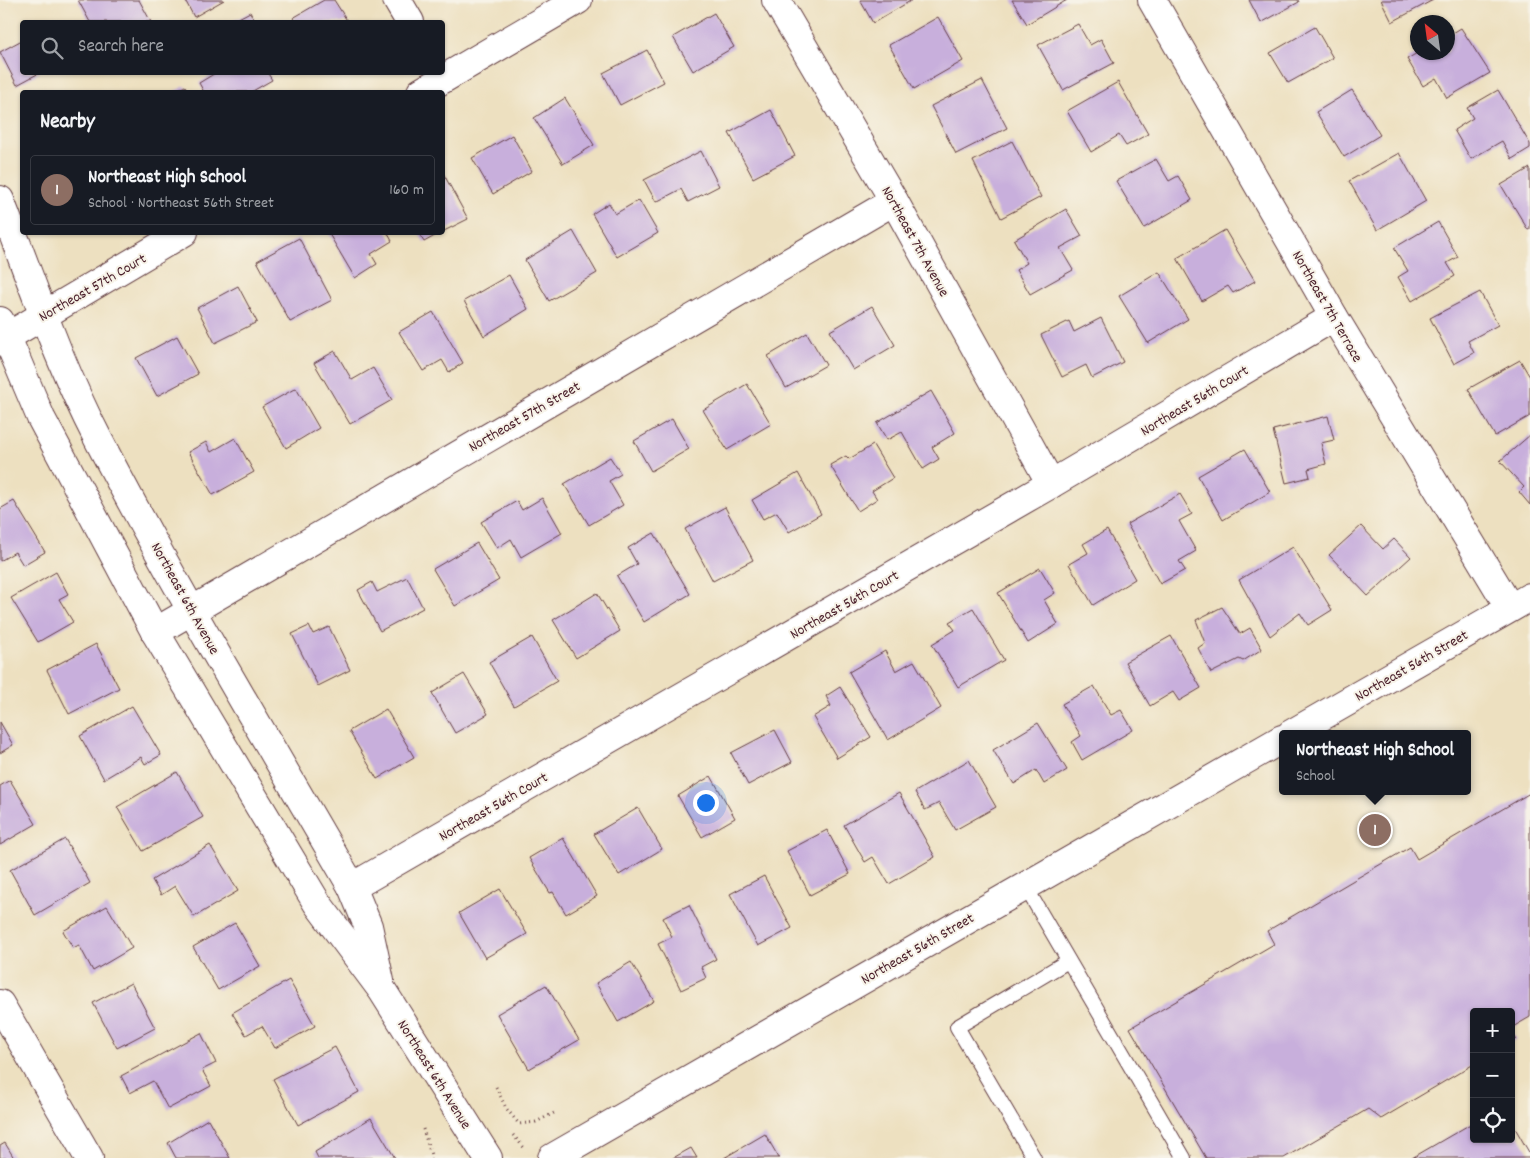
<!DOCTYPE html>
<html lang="en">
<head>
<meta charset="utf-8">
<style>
  :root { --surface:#171b24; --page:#20242c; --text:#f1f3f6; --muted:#9ea1a6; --line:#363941; --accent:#d1495b }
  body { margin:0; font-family:Dekko,sans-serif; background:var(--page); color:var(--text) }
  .controls { position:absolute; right:15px; bottom:15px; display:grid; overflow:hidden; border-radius:5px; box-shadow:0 1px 4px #0004 }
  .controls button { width:45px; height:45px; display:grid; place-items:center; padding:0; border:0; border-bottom:1px solid var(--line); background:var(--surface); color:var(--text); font:25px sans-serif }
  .compass { position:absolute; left:1410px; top:15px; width:45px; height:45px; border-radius:50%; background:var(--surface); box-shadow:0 1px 4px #0004; rotate:331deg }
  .you { position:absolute; left:705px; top:802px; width:18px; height:18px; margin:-12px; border:4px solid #fff; border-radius:50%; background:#1a73e8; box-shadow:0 0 0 8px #1a73e833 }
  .badge { display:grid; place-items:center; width:32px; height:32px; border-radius:50%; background:var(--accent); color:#fff; font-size:16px; font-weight:700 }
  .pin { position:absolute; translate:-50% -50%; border:2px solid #fff; box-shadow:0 1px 5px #0006 }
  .popup { position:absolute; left:1279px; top:730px; width:192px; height:65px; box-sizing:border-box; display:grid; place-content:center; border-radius:5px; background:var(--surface); filter:drop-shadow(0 1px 4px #0005); font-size:16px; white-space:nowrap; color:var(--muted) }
  .popup b { font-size:19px; color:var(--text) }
  .popup::after { content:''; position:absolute; left:50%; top:100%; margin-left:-10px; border:10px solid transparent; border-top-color:var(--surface) }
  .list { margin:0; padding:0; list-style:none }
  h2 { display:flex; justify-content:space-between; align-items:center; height:65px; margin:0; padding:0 20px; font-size:21px }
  h2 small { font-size:16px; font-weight:400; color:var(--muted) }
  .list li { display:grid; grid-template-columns:32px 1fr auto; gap:15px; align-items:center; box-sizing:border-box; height:70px; margin:0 10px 10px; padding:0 10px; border:1px solid var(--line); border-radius:5px }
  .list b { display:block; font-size:19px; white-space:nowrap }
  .list p { margin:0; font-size:16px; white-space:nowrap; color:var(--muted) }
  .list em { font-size:16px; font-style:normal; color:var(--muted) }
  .icon { flex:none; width:28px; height:28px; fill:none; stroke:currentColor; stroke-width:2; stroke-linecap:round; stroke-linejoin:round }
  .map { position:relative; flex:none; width:1530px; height:1158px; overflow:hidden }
  .search { position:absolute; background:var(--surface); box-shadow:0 1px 4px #0004; left:20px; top:20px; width:425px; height:55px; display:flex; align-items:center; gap:12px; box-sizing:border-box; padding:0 18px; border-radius:5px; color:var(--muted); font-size:19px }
  .panel { position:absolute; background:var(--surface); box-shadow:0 1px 4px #0004; left:20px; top:90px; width:425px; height:145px; border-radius:5px }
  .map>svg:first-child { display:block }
  .building { fill:#c8afdc }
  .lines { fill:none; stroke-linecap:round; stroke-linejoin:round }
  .service-casing { stroke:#623c41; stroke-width:16 }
  .minor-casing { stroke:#623c41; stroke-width:30 }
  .tertiary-casing { stroke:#623c41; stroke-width:30 }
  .path { stroke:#623c41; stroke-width:3; stroke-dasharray:1 4; stroke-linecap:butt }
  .service { stroke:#fff; stroke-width:14 }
  .minor { stroke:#fff; stroke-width:28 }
  .tertiary { stroke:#fff; stroke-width:28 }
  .labels { text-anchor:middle; stroke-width:4; stroke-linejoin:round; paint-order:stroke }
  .street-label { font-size:15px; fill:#4a1f2b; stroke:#f7f3e8 }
</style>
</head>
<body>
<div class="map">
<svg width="1530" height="1158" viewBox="0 0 1530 1158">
  <rect width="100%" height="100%" fill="#f7f3e8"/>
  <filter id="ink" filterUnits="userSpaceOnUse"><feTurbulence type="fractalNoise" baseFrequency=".02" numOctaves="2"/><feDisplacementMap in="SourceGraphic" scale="10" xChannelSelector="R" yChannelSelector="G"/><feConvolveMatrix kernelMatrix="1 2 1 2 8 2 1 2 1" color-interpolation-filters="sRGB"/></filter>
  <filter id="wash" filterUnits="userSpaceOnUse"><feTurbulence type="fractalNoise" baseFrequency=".0096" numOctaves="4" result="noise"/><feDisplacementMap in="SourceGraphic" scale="20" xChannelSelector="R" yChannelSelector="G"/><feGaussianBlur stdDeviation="1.12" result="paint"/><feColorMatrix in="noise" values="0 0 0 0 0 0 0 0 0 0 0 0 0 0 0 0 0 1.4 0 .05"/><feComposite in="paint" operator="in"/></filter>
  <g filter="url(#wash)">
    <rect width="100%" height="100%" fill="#ede0c0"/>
    <g id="blocks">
      <g class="building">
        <polygon points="78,0 139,0 151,22 90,22"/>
        <polygon points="185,0 224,0 194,17"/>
        <polygon points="324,0 334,0 348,22 296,22 293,18"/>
        <polygon points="860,0 912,0 873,23"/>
        <polygon points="1012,0 1067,0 1027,24"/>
        <polygon points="1249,0 1298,0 1299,2 1261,23"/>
        <polygon points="1381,0 1433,0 1392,22"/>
        <polygon points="250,12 255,22 231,22"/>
        <polygon points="714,13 734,47 693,71 673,37"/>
        <polygon points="938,17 963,61 914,89 889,45"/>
        <polygon points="1078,24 1090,45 1101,39 1114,63 1063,90 1038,45"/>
        <polygon points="1315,27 1333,58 1288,83 1270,53"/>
        <polygon points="1461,28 1490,73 1447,98 1436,78 1423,86 1407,59 1419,52 1448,52 1448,36"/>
        <polygon points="22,40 22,72 41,72 17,85 0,52"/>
        <polygon points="647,50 664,82 620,105 603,73"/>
        <polygon points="217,72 267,72 272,80 251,92 204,92 199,83"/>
        <polygon points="982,80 1007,128 956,154 931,106"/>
        <polygon points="1118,82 1148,134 1126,146 1119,135 1091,152 1067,111"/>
        <polygon points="185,86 189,92 173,92"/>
        <polygon points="1352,90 1380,135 1344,157 1316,112"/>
        <polygon points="1498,90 1530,144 1530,148 1512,159 1502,141 1471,159 1454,130 1473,118 1467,108"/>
        <polygon points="565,98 594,145 563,164 534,118"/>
        <polygon points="771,110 795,156 753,178 729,133"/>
        <polygon points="512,135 532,171 493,194 472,158"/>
        <polygon points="1012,141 1041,197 1001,218 973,161"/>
        <polygon points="701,151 719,186 688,202 681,189 656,202 644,180"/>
        <polygon points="1399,153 1426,201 1377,230 1349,181"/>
        <polygon points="1156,159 1169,181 1178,176 1192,200 1144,228 1116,181"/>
        <polygon points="1530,168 1530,229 1528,230 1501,185"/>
        <polygon points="442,171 468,219 442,232"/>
        <polygon points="639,200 658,233 617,257 592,214 609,203 615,214"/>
        <polygon points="1066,209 1082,236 1060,248 1073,270 1030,294 1016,270 1027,263 1014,240"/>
        <polygon points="1438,222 1458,257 1447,263 1455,276 1412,301 1398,277 1408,271 1394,248"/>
        <polygon points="1225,230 1255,281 1233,293 1228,286 1202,301 1177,258"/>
        <polygon points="573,231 597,273 549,301 525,260"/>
        <polygon points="330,232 387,232 392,241 371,254 377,264 355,278 329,234"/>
        <polygon points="418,232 442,232 424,242"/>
        <polygon points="299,238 332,300 290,322 257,261"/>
        <polygon points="1159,272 1188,319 1148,343 1119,296"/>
        <polygon points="509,275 528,309 484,336 464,301"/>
        <polygon points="238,286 257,322 215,343 197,308"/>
        <polygon points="1480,292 1498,325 1468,341 1474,353 1454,364 1430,318"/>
        <polygon points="872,306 895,345 853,370 830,331"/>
        <polygon points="433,312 463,363 449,372 442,360 423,371 399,332"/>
        <polygon points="1101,318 1123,362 1092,378 1086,365 1062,377 1041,335 1069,321 1074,332"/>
        <polygon points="807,333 826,365 786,388 768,356"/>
        <polygon points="177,336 198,374 157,396 136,358"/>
        <polygon points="335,351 352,380 373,368 392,400 350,424 314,363"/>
        <polygon points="1520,360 1530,377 1530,416 1495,436 1468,389"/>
        <polygon points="747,384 771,424 727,450 703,410"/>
        <polygon points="296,388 319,428 286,448 262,407"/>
        <polygon points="931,391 955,433 932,447 939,459 923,469 902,432 887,440 877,423"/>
        <polygon points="1328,416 1334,440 1321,443 1326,464 1308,469 1310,477 1286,483 1273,430"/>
        <polygon points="672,419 689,449 651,471 634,441"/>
        <polygon points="1530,435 1530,505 1519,492 1524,487 1500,461"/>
        <polygon points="235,438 254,472 213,495 188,452 206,442 211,452"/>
        <polygon points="873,445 893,478 872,491 877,499 858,511 830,465 846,456 849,459"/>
        <polygon points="1245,449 1270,492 1223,520 1198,476"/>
        <polygon points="610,457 621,474 609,481 623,505 589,525 564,484"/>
        <polygon points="798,473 821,514 789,532 777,512 763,519 752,500"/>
        <polygon points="1180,494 1192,514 1179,521 1196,551 1179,561 1185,570 1160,584 1127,524"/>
        <polygon points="542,498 562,533 521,557 511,539 497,548 481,522 517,501 522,510"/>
        <polygon points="14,501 45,552 23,565 15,552 0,561 0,509"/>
        <polygon points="725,507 753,560 713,581 685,529"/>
        <polygon points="1361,526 1383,549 1394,539 1411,557 1368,596 1329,555"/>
        <polygon points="1107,530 1135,579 1093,605 1069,564 1088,553 1083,544"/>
        <polygon points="654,533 690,594 644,622 617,576 637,564 628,548"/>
        <polygon points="477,543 499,580 455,606 433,569"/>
        <polygon points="1293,547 1332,610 1308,625 1300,613 1270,636 1239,580"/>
        <polygon points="1040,568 1055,593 1044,600 1058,624 1028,643 998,593"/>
        <polygon points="56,572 68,594 59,599 73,622 38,642 11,598"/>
        <polygon points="407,577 423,608 380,631 358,590 372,582 377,592"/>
        <polygon points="597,593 620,631 576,658 553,620"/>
        <polygon points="1222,607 1240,634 1250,628 1262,649 1243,661 1239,659 1211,673 1198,648 1205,643 1196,620"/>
        <polygon points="973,608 1004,660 958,687 932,644 955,630 949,622"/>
        <polygon points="309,626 313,634 329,627 350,670 318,686 292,634"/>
        <polygon points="1171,636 1201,688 1179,701 1173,692 1150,706 1125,662"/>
        <polygon points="532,637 557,681 514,706 489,662"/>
        <polygon points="96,644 119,688 69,714 47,670"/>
        <polygon points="885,651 896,671 914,661 941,708 888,740 849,672"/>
        <polygon points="464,674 488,714 455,733 432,693"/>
        <polygon points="1094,686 1111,715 1121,710 1133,730 1082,760 1072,742 1081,736 1062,704"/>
        <polygon points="840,687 871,737 837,758 813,717 831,706 826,696"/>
        <polygon points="132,706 161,755 145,764 141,757 104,779 80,736"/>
        <polygon points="386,709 414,757 377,779 349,731"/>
        <polygon points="0,722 13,745 0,753"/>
        <polygon points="1038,723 1067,770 1044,784 1036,770 1014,784 993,750"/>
        <polygon points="775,730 792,762 748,785 731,753"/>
        <polygon points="969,760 996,807 955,830 939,803 925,810 915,792"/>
        <polygon points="177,772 203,817 143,851 117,807"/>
        <polygon points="711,776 735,818 702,837 678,796"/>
        <polygon points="10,780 36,824 0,845 0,786"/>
        <polygon points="899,793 935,857 889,884 873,857 865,862 844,825"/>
        <polygon points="1530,793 1530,1017 1511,1028 1511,1012 1474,1012 1474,1064 1381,1119 1368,1109 1284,1158 1206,1158 1130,1028 1274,944 1267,931 1410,847 1417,859"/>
        <polygon points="638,808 662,849 619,875 594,834"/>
        <polygon points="827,830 850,874 810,895 787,851"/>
        <polygon points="563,838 597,896 566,914 553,892 550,893 529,858"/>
        <polygon points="65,839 90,883 35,915 10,870"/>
        <polygon points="210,845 238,891 194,917 175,886 161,895 152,880"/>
        <polygon points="764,876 792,928 758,946 730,894"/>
        <polygon points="500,889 527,934 485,958 459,913"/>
        <polygon points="689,905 716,959 701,967 706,978 681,990 658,944 672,937 663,918"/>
        <polygon points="107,906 132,948 93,971 79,945 73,948 63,931"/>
        <polygon points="235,923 260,966 218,990 193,947"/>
        <polygon points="631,962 654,1001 618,1022 596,983"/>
        <polygon points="289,980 315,1026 275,1048 262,1026 246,1035 232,1013"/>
        <polygon points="131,983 155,1028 117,1048 93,1003"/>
        <polygon points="546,985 579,1040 529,1069 497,1014"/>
        <polygon points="1511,1030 1516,1039 1511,1042"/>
        <polygon points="201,1033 216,1063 202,1070 211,1086 168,1109 153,1081 130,1093 121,1076"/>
        <polygon points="335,1047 359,1092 298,1125 273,1079"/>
        <polygon points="371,1118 395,1158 318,1158 315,1152"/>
        <polygon points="208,1119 230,1158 176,1158 168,1143"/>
        <polygon points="1511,1121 1530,1154 1530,1158 1412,1158 1474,1122 1474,1139 1511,1139"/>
        <polygon points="765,1134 779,1158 724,1158"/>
        <polygon points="5,1143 14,1158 0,1158 0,1146"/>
        <polygon points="691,1148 697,1158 673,1158"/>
      </g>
    </g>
  </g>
  <g filter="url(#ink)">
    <use href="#blocks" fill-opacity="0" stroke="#623c41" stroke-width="1"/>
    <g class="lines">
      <defs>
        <g id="service">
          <polyline points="1025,886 1184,1158"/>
          <polyline points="1034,1158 957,1027 1068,961"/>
        </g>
        <g id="minor">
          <polyline points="397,0 410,22"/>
          <polyline points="776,0 894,201 1051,484"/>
          <polyline points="1152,0 1334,317 1510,608"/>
          <polyline points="421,92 578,0"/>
          <polyline points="0,341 184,232"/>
          <polyline points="155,632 894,201"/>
          <polyline points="352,887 1051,484 1334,317"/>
          <polyline points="0,1004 89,1158"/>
        </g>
        <g id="tertiary">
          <path d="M0,200c31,79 58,162 97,237 79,153 169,301 255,450l16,39 12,55"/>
          <polyline points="0,321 41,418 155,632 317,903 382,990 488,1158"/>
          <polyline points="1291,734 1530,597"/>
          <polyline points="552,1158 1282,739"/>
        </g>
      </defs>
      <use href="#service" class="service-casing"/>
      <use href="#minor" class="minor-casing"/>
      <use href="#tertiary" class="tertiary-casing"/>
      <g class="path">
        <polyline points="496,1087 506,1108 519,1124 536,1122 556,1112"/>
        <polyline points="423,1129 432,1158"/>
        <polyline points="513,1135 526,1150"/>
      </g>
      <use href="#service" class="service"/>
      <use href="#minor" class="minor"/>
      <use href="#tertiary" class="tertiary"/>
    </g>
  </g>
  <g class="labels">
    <g class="street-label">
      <text transform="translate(916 241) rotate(61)" y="5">Northeast 7th Avenue</text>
      <text transform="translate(92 287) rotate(-30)" y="5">Northeast 57th Court</text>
      <text transform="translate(1328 306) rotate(60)" y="5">Northeast 7th Terrace</text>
      <text transform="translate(1194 400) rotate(-31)" y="5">Northeast 56th Court</text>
      <text transform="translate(524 416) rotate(-30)" y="5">Northeast 57th Street</text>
      <text transform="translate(186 598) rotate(61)" y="5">Northeast 6th Avenue</text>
      <text transform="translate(844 604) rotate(-30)" y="5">Northeast 56th Court</text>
      <text transform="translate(1411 665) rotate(-30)" y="5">Northeast 56th Street</text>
      <text transform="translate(493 806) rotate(-30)" y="5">Northeast 56th Court</text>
      <text transform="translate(917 948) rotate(-30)" y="5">Northeast 56th Street</text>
      <text transform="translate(435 1074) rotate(58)" y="5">Northeast 6th Avenue</text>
    </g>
  </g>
</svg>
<div class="controls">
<button>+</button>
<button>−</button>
<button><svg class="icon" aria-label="locate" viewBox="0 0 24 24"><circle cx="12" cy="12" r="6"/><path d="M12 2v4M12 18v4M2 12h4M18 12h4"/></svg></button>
</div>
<svg class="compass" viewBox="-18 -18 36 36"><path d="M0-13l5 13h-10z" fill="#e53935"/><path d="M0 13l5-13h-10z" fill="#9ea1a6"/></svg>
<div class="you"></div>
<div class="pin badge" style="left:1375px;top:830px;background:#8d6e63">1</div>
<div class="popup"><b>Northeast High School</b>School</div>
<div class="search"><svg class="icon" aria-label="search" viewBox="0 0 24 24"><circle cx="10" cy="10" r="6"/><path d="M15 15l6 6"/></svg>Search here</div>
<section class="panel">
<h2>Nearby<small></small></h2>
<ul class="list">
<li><span class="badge" style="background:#8d6e63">1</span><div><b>Northeast High School</b><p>School · Northeast 56th Street</p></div><em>160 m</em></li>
</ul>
</section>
</div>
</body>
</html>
